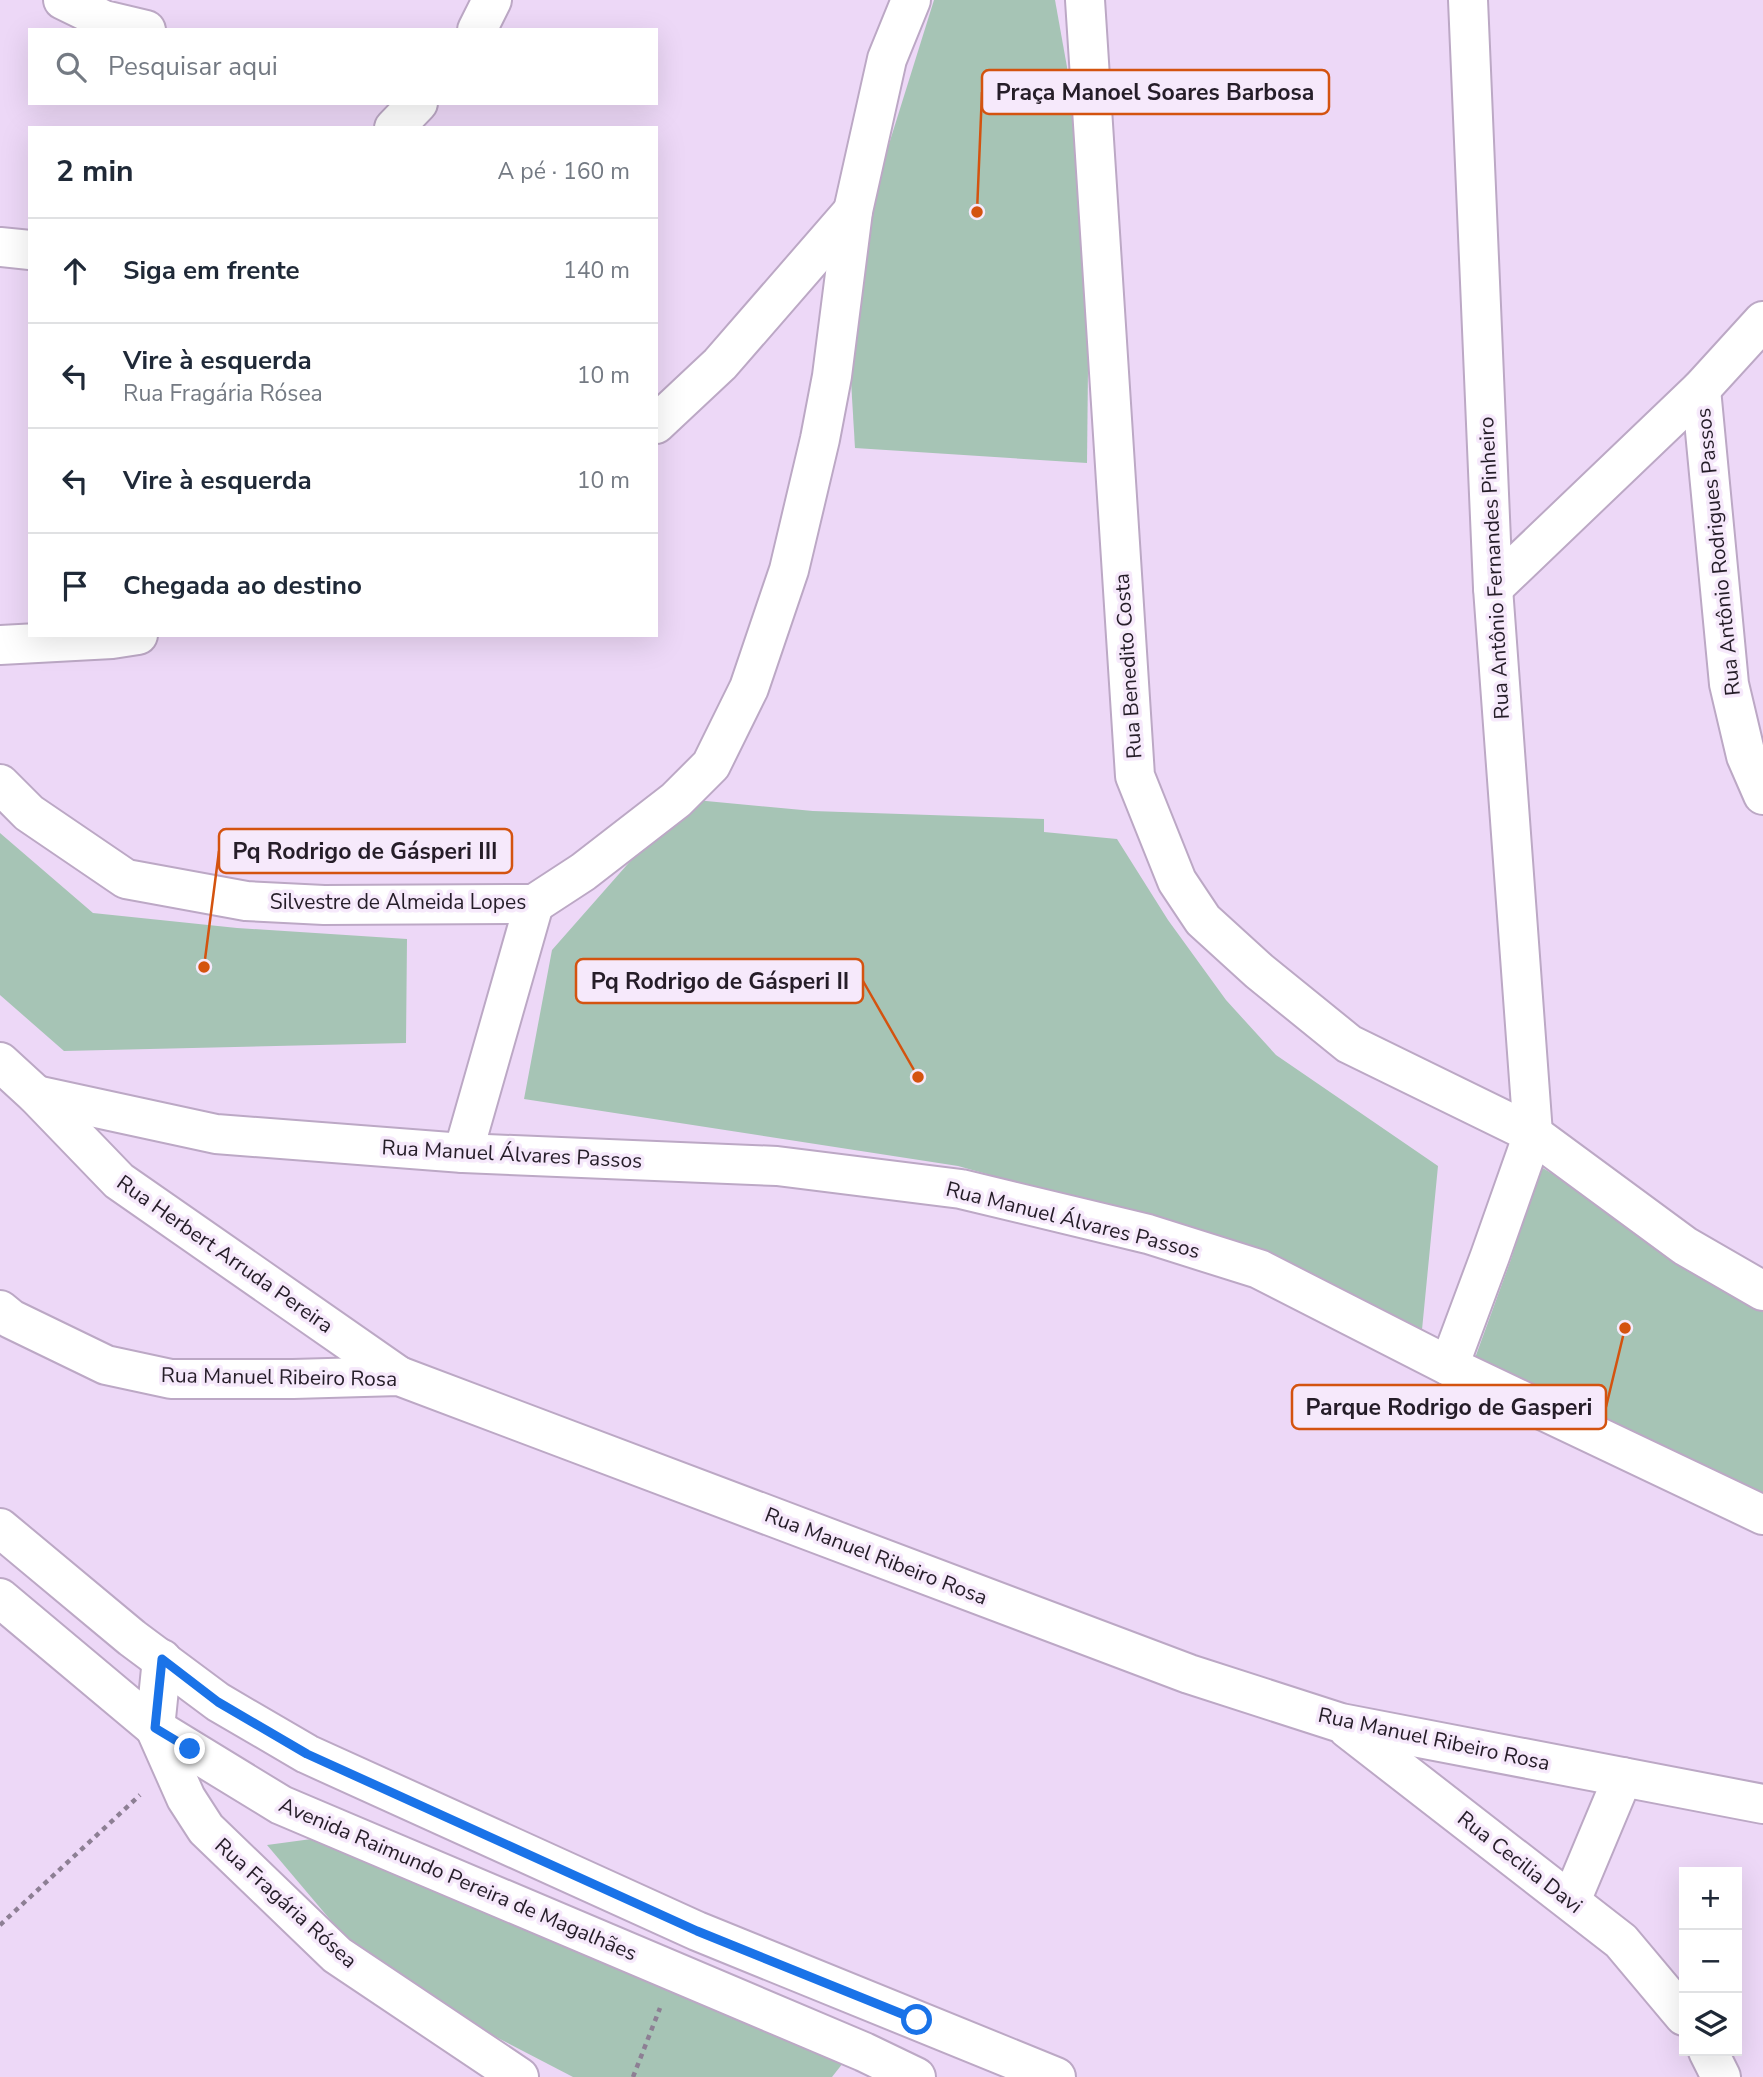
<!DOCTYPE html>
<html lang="pt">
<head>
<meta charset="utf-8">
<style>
  :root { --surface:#fff; --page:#f6f6f7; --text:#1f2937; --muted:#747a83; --line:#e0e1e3 }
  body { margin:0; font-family:"Nunito Sans",sans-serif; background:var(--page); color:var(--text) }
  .controls { position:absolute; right:21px; bottom:21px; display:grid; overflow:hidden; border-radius:0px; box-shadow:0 7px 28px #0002 }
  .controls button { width:63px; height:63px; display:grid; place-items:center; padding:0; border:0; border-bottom:2px solid var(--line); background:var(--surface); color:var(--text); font:35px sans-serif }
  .stop { position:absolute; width:21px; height:21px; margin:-16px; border:5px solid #1a73e8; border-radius:50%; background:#fff }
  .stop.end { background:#1a73e8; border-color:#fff; box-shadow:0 2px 7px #0008 }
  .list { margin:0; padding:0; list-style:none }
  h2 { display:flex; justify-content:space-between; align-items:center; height:91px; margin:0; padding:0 28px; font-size:30px }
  h2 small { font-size:23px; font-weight:400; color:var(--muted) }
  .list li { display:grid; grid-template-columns:46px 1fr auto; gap:21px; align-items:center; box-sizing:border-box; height:105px; padding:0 28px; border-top:2px solid var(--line) }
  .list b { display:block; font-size:26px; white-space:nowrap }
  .list p { margin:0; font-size:23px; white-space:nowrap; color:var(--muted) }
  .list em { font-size:23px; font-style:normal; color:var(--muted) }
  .icon { flex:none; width:38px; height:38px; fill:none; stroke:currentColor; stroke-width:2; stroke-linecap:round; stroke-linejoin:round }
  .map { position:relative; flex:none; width:1763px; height:2077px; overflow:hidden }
  .search { position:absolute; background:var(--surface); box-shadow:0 7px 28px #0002; left:28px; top:28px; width:630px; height:77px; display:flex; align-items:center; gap:18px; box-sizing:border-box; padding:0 24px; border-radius:0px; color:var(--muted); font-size:26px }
  .panel { position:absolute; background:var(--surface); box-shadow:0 7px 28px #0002; left:28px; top:126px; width:630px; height:511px; border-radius:0px }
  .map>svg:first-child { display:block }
  .green { fill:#a6c4b5 }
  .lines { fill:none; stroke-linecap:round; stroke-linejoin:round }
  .minor-casing { stroke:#bca8c5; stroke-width:42 }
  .major-casing { stroke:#bca8c5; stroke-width:42 }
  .path { stroke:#8d7f94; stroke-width:4.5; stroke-dasharray:5 5; stroke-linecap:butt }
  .minor { stroke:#fff; stroke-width:38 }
  .major { stroke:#fff; stroke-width:38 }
  .route { stroke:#1a73e8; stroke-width:9 }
  .labels { text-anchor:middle; stroke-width:7; stroke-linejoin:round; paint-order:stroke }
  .street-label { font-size:21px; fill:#251d28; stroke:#f6e9fb }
  .leader { fill:none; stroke:#d4530f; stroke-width:2.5 }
  .callout-dot { fill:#d4530f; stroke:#f6e9fb; stroke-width:2.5 }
  .callout { fill:#f6e9fb; stroke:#d4530f; stroke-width:2.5 }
  .callout-label { font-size:23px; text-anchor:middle; font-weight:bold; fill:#251d28 }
</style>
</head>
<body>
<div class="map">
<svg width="1763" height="2077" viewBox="0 0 1763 2077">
  <rect width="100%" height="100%" fill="#edd8f7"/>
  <g class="green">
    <polygon points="934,0 1055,0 1067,67 1089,273 1087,463 855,448 850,364 855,306 879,176"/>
    <polygon points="685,799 813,811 1044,819 1044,832 1117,839 1168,920 1226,1000 1276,1055 1438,1166 1421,1340 1250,1247 958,1166 524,1099 552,950"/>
    <polygon points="0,833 93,913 237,928 407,939 406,1043 64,1051 0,995"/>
    <polygon points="1541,1167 1763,1298 1763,1497 1475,1358 1510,1262"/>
    <polygon points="319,1838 843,2063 832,2077 573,2077 377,1975 267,1845"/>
  </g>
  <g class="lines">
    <defs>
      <g id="minor">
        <polyline points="63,0 104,20 146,30"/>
        <polyline points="1085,0 1135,776 1177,881 1203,920 1259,971 1349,1044 1533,1134 1685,1246 1763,1291"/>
        <polyline points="477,30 492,0"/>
        <polyline points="394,128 418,103"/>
        <polyline points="0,247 30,250"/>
        <polyline points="1701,389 1729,684 1746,756 1763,795"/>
        <polyline points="656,424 720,364 853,211"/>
        <polyline points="1493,588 1701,389 1763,321"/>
        <polyline points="0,645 112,639 138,635"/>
        <polyline points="0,784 29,813 126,879 246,901 324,905 534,904 583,872 676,800 711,765 749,688 789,570 820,439 832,376 853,211 887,59 911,0"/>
        <polyline points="0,1062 36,1095 119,1181 399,1376"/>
        <polyline points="36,1095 216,1134 463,1153 777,1166 961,1189 1148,1234 1259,1269 1449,1366 1763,1515"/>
        <polyline points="463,1153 534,904"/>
        <polyline points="0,1310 11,1319 106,1365 171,1379 293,1379 399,1376 1189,1674 1341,1723 1763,1804"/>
        <polyline points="1449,1366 1490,1256 1533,1134 1493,588 1468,0"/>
        <polyline points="162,1659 155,1728 186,1798 206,1829 337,1955 519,2077"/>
        <polyline points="1348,1729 1621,1941 1684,2016"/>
        <polyline points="1571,1901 1623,1777"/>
        <polyline points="1708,2051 1721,2077"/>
      </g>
      <g id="major">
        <polyline points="0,1528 132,1638 218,1702 307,1754 697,1931 1056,2077"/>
        <polyline points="0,1598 155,1728 281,1805 864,2052 916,2077"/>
      </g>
    </defs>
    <use href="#minor" class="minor-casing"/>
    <use href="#major" class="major-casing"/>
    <g class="path">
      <polyline points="0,1925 140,1795"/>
      <polyline points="633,2077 660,2008"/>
    </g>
    <use href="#minor" class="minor"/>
    <use href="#major" class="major"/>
  </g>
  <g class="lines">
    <polyline class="route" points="190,1749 155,1728 162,1659 218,1702 307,1754 697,1931 917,2020"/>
  </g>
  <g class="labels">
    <g class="street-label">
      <text transform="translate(1718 552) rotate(-96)" y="7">Rua Antônio Rodrigues Passos</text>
      <text transform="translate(1494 568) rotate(-93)" y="7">Rua Antônio Fernandes Pinheiro</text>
      <text transform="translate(1128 666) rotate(-94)" y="7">Rua Benedito Costa</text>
      <text x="398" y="909">Silvestre de Almeida Lopes</text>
      <text transform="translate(512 1154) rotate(3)" y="7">Rua Manuel Álvares Passos</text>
      <text transform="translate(1073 1220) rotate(14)" y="7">Rua Manuel Álvares Passos</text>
      <text transform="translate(225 1254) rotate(35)" y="7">Rua Herbert Arruda Pereira</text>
      <text transform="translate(279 1377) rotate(1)" y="7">Rua Manuel Ribeiro Rosa</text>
      <text transform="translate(876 1556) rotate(21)" y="7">Rua Manuel Ribeiro Rosa</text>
      <text transform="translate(1434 1739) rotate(12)" y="7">Rua Manuel Ribeiro Rosa</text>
      <text transform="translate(1520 1862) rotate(38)" y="7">Rua Cecilia Davi</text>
      <text transform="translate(458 1879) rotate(23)" y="7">Avenida Raimundo Pereira de Magalhães</text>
      <text transform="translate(286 1903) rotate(42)" y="7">Rua Fragária Rósea</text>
    </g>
  </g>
  <path class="leader" d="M977 212L982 92M204 967L219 851M918 1077L863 981M1625 1328L1606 1407"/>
  <g class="callout-dot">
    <circle cx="977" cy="212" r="7"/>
    <circle cx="204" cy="967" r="7"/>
    <circle cx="918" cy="1077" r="7"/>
    <circle cx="1625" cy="1328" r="7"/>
  </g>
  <g class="callout">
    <rect x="982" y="70" width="347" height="44" rx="7"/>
    <rect x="219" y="829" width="293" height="44" rx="7"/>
    <rect x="576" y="959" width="287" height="44" rx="7"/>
    <rect x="1292" y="1385" width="314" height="44" rx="7"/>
  </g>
  <g class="callout-label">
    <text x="1155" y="100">Praça Manoel Soares Barbosa</text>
    <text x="365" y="859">Pq Rodrigo de Gásperi III</text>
    <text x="720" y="989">Pq Rodrigo de Gásperi II</text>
    <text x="1449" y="1415">Parque Rodrigo de Gasperi</text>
  </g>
</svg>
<div class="controls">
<button>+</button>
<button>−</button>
<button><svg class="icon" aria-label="layers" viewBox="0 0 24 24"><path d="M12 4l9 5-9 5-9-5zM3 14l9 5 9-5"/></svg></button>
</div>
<div class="stop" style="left:917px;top:2020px"></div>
<div class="stop end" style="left:190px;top:1749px"></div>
<div class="search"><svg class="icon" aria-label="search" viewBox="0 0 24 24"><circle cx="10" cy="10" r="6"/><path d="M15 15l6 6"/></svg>Pesquisar aqui</div>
<section class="panel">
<h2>2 min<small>A pé · 160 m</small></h2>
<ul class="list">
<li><svg class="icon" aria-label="ahead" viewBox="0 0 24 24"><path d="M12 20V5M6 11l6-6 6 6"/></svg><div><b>Siga em frente</b></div><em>140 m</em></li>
<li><svg class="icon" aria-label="left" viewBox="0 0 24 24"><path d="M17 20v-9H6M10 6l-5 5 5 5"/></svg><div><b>Vire à esquerda</b><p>Rua Fragária Rósea</p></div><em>10 m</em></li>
<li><svg class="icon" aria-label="left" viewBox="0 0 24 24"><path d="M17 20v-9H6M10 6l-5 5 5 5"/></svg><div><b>Vire à esquerda</b></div><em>10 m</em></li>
<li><svg class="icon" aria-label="arrive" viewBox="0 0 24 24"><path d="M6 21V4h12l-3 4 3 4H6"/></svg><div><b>Chegada ao destino</b></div></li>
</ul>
</section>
</div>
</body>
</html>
